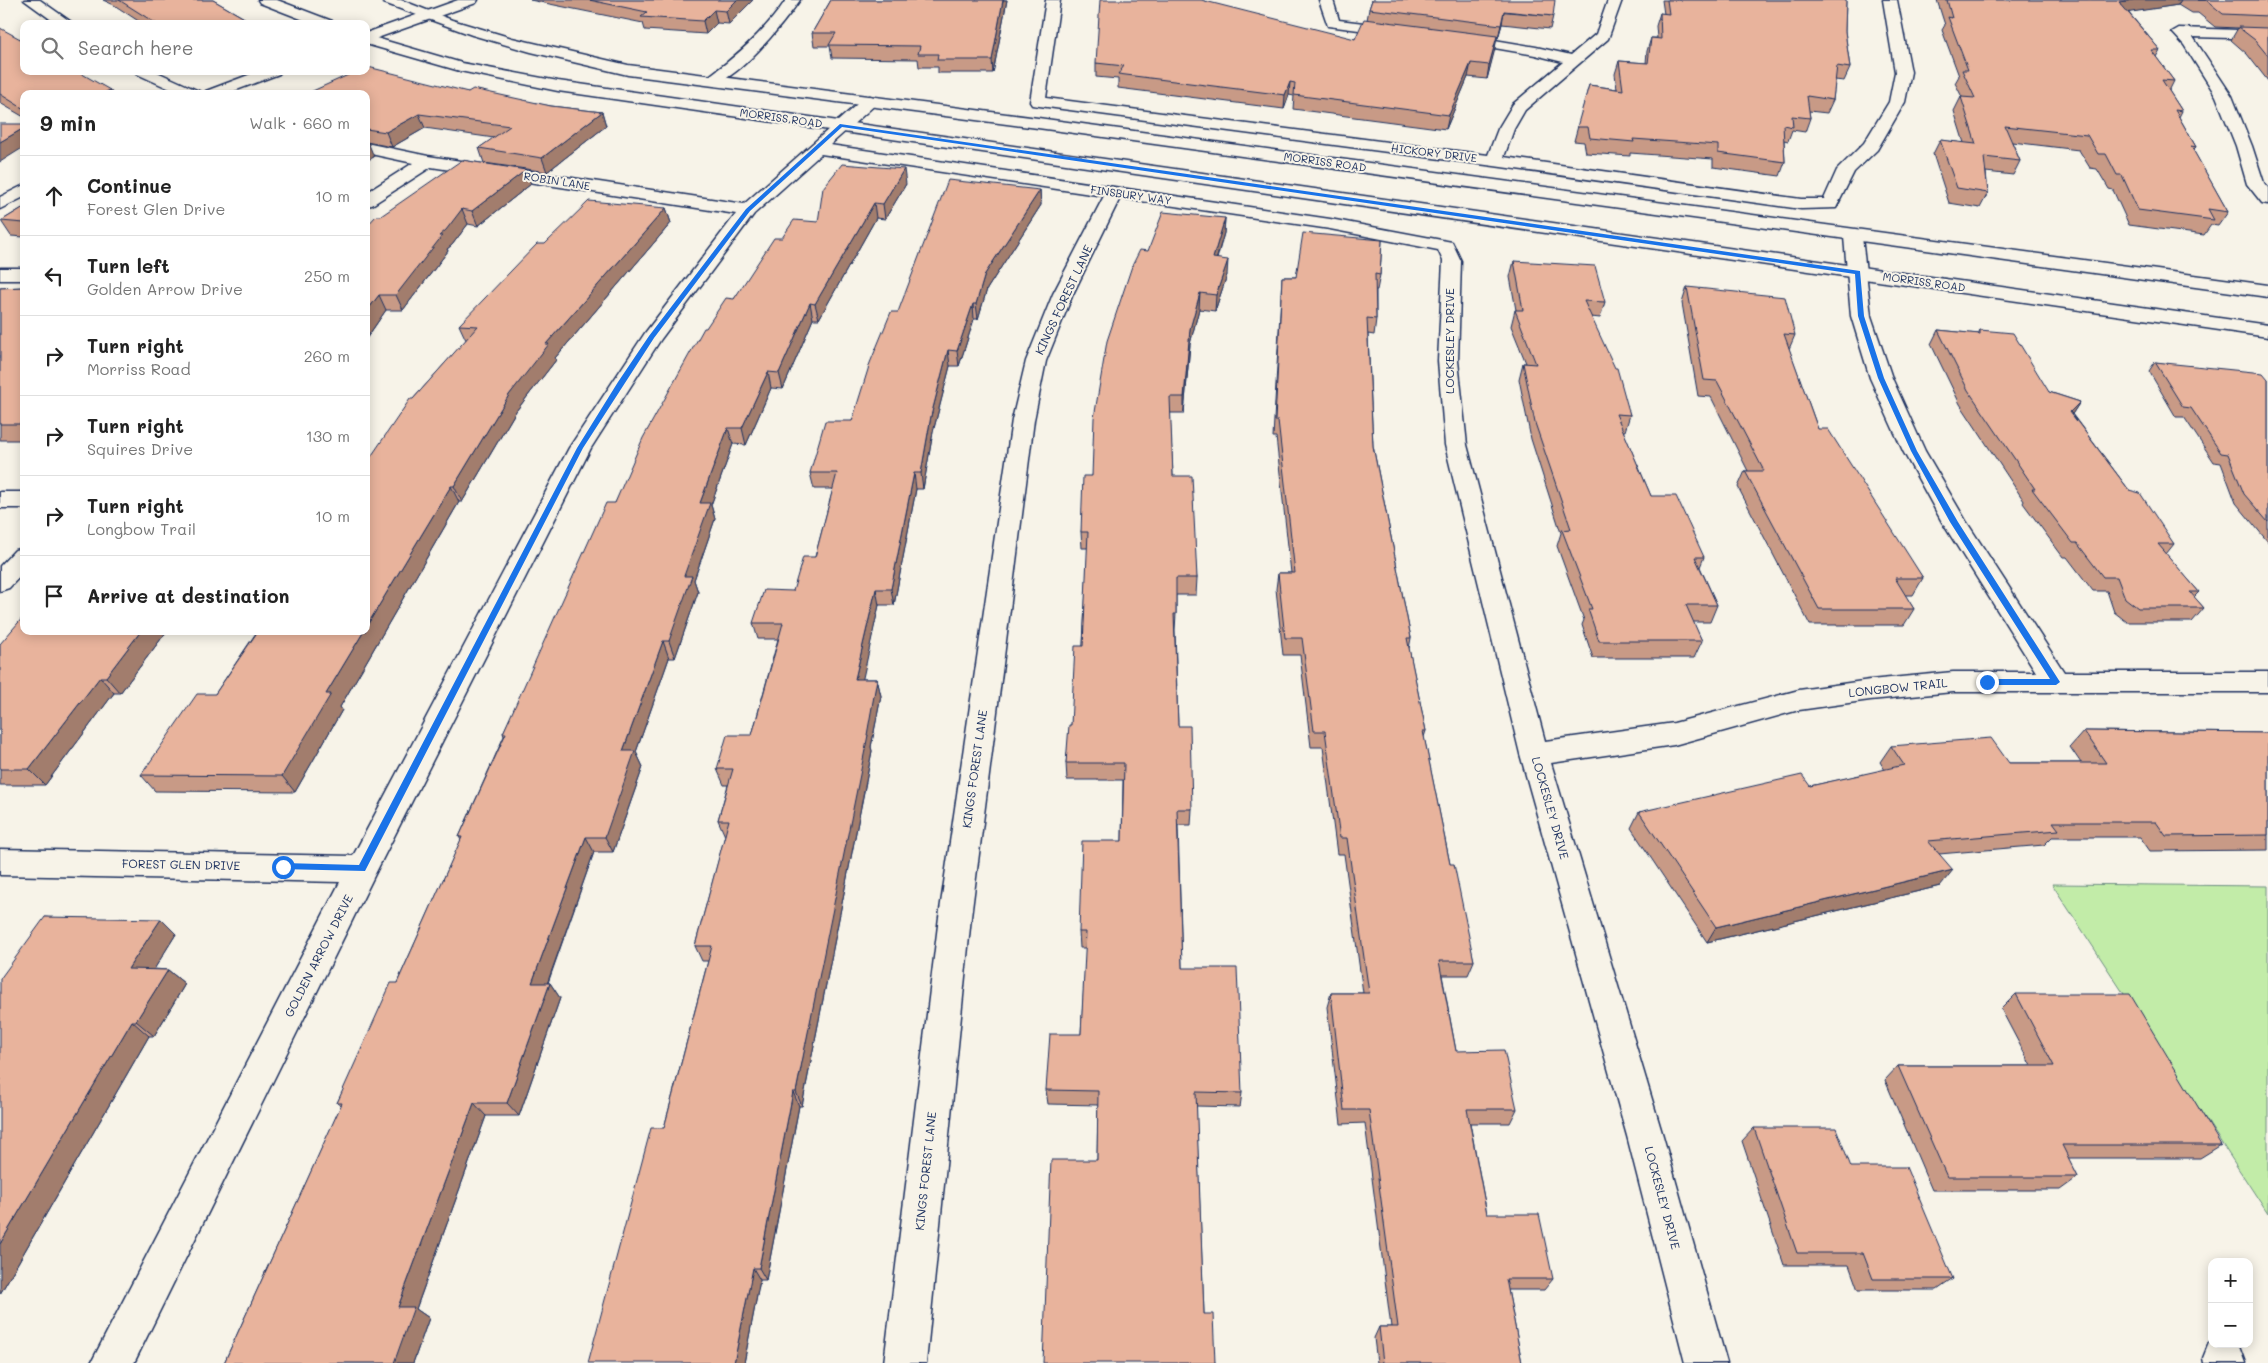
<!DOCTYPE html>
<html lang="en">
<head>
<meta charset="utf-8">
<style>
  :root { --surface:#fff; --page:#f2f2f2; --text:#222; --muted:#767676; --line:#e0e0e0 }
  body { margin:0; font-family:Mali,sans-serif; background:var(--page); color:var(--text) }
  .controls { position:absolute; right:15px; bottom:15px; display:grid; overflow:hidden; border-radius:10px; box-shadow:0 2px 12px #0003 }
  .controls button { width:45px; height:45px; display:grid; place-items:center; padding:0; border:0; border-bottom:1px solid var(--line); background:var(--surface); color:var(--text); font:25px sans-serif }
  .stop { position:absolute; width:15px; height:15px; margin:-11px; border:4px solid #1a73e8; border-radius:50%; background:#fff }
  .stop.end { background:#1a73e8; border-color:#fff; box-shadow:0 1px 5px #0008 }
  .list { margin:0; padding:0; list-style:none }
  h2 { display:flex; justify-content:space-between; align-items:center; height:65px; margin:0; padding:0 20px; font-size:21px }
  h2 small { font-size:16px; font-weight:400; color:var(--muted) }
  .list li { display:grid; grid-template-columns:32px 1fr auto; gap:15px; align-items:center; box-sizing:border-box; height:80px; padding:0 20px; border-top:1px solid var(--line) }
  .list b { display:block; font-size:19px; white-space:nowrap }
  .list p { margin:0; font-size:16px; white-space:nowrap; color:var(--muted) }
  .list em { font-size:16px; font-style:normal; color:var(--muted) }
  .icon { flex:none; width:28px; height:28px; fill:none; stroke:currentColor; stroke-width:2; stroke-linecap:round; stroke-linejoin:round }
  .map { position:relative; flex:none; width:2268px; height:1363px; overflow:hidden }
  .search { position:absolute; background:var(--surface); box-shadow:0 2px 12px #0003; left:20px; top:20px; width:350px; height:55px; display:flex; align-items:center; gap:12px; box-sizing:border-box; padding:0 18px; border-radius:10px; color:var(--muted); font-size:19px }
  .panel { position:absolute; background:var(--surface); box-shadow:0 2px 12px #0003; left:20px; top:90px; width:350px; height:545px; border-radius:10px }
  .map>svg:first-child { display:block }
  .green { fill:#c2eca8; stroke:#6e8e83 }
  .lines { fill:none; stroke-linecap:round; stroke-linejoin:round }
  .street-casing { stroke:#1b2f5e; stroke-width:3 }
  .secondary-casing { stroke:#1b2f5e; stroke-width:3 }
  .street { fill:#f7f3e8; fill-rule:evenodd }
  .secondary { fill:#f7f3e8; fill-rule:evenodd }
  .wall { fill:#c89a86; stroke:#1b2f5e }
  .shaded-wall { fill:#a27d6d; stroke:#1b2f5e }
  .building { fill:#e8b39c; stroke:#1b2f5e }
  .route { fill:#1a73e8 }
  .labels { text-anchor:middle; stroke-width:4; stroke-linejoin:round; paint-order:stroke }
  .far-street-label { font-size:11px; fill:#1b2f5e; stroke:#f7f3e8 }
  .street-label { font-size:12px; fill:#1b2f5e; stroke:#f7f3e8 }
</style>
</head>
<body>
<div class="map">
<svg width="2268" height="1363" viewBox="0 0 2268 1363">
  <rect width="100%" height="100%" fill="#f7f3e8"/>
  <filter id="ink" filterUnits="userSpaceOnUse"><feTurbulence type="fractalNoise" baseFrequency=".02" numOctaves="2"/><feDisplacementMap in="SourceGraphic" scale="10" xChannelSelector="R" yChannelSelector="G"/><feConvolveMatrix kernelMatrix="1 2 1 2 8 2 1 2 1" color-interpolation-filters="sRGB"/></filter>
  <g filter="url(#ink)">
    <polygon class="green" points="2052,884 2268,886 2268,1214"/>
    <g class="lines">
      <defs>
        <g id="street">
          <polygon points="24,0 40,0 74,24 57,24"/>
          <polygon points="458,0 478,0 476,3 366,42 366,33"/>
          <path d="M786,0h14c-13,19 -68,89 -92,83l-3,-3 3,-3c30,-22 57,-46 78,-77z"/>
          <polygon points="1046,0 1060,0 1046,98 1488,155 1498,129 1513,104 1563,62 1535,55 1454,41 1452,38 1454,35 1459,34 1536,47 1571,55 1596,34 1608,0 1622,0 1608,39 1525,110 1514,129 1504,157 1801,199 1824,199 1837,170 1864,143 1889,102 1895,72 1883,0 1897,0 1911,72 1905,102 1877,150 1854,172 1836,208 1801,209 1494,166 1032,105 1030,102"/>
          <polygon points="1319,0 1333,0 1339,20 1397,27 1404,31 1397,35 1328,26"/>
          <polygon points="2179,28 2268,31 2268,39 2193,37 2232,96 2252,146 2264,183 2268,188 2268,204 2262,203 2247,184 2236,146 2216,96 2184,45 2172,32"/>
          <polygon points="135,71 155,71 199,91 202,94 181,94 137,74"/>
          <polygon points="259,71 281,71 279,74 226,94 203,94 206,91"/>
          <polygon points="870,96 876,98 878,101 876,104 830,145 1330,219 1452,242 1461,261 1458,361 1467,445 1545,741 1674,723 1799,690 1870,680 1953,672 2036,672 1942,522 1903,451 1870,378 1851,316 1844,237 1846,233 1853,231 1860,233 1862,237 1871,316 1892,378 1925,451 1966,521 2064,672 2268,672 2268,692 1953,692 1870,700 1799,710 1674,745 1551,763 1663,1136 1727,1363 1685,1363 1627,1136 1520,754 1445,445 1438,361 1443,261 1438,250 1330,229 1120,198 1073,294 1046,361 1034,420 971,917 926,1363 884,1363 939,917 1012,420 1026,361 1053,294 1104,196 821,154 754,214 661,339 591,448 374,876 134,1363 91,1363 340,882 0,875 0,849 353,856 569,448 645,333 736,214 431,167 372,205 366,206 366,193 413,163 366,153 366,143 428,156 744,204 864,98"/>
          <polygon points="24,185 24,197 0,209 0,197"/>
          <rect x="0" y="268" width="24" height="12"/>
          <rect x="0" y="492" width="24" height="16"/>
          <polygon points="24,548 24,572 9,588 0,591 0,566 15,550"/>
          <polygon points="2212,1342 2212,1344 2239,1344 2246,1363 2204,1363 2203,1358 2209,1343"/>
        </g>
        <g id="secondary">
          <polygon points="258,0 277,0 332,21 334,24 314,24 260,3"/>
          <polygon points="382,0 401,0 452,20 512,38 628,65 1038,118 2268,285 2268,297 1038,128 628,75 531,52 472,35 384,3"/>
          <polygon points="366,35 462,63 558,81 2268,325 2268,337 558,91 460,71 366,44"/>
        </g>
      </defs>
      <use href="#street" class="street-casing"/>
      <use href="#secondary" class="secondary-casing"/>
      <use href="#street" class="street"/>
      <use href="#secondary" class="secondary"/>
    </g>
    <g class="wall">
      <polygon points="103,0 213,0 246,19 249,24 143,24 114,5"/>
      <polygon points="530,0 753,0 729,24 717,23 706,34 645,30 643,23"/>
      <polygon points="831,0 1007,0 993,73 938,73 938,67 919,67 918,59 832,58 830,46 814,46 812,33"/>
      <polygon points="1372,0 1553,16 1550,29 1502,24 1498,38 1497,38 1487,79 1468,77 1446,129 1293,109 1294,96 1289,95 1284,109 1118,88 1118,79 1096,77 1096,63 1355,39 1367,20 1369,9"/>
      <polygon points="1662,0 1846,0 1845,31 1850,68 1844,81 1835,80 1833,100 1827,113 1809,111 1810,118 1805,132 1792,130 1788,141 1784,140 1785,162 1780,176 1713,167 1713,159 1630,153 1630,156 1586,153 1584,142 1574,141 1589,85 1617,89 1615,74 1619,61 1646,63 1647,51 1651,38 1657,38 1656,26 1660,13 1664,14"/>
      <polygon points="1937,0 2268,0 2268,81 2247,54 2231,40 2238,28 2215,27 2198,13 2191,13 2178,5 2128,12 2160,50 2156,57 2174,81 2169,91 2182,111 2179,117 2196,147 2193,150 2228,212 2218,226 2211,225 2204,235 2129,225 2113,190 2109,189 2097,169 2090,168 2079,150 2012,142 2020,161 2013,175 1986,172 1988,193 1980,208 1949,203 1933,154 1940,140 1964,143 1954,111 1961,97 1962,97 1955,83 1959,76 1942,30 1945,25"/>
      <polygon points="0,28 24,94 24,117 0,103"/>
      <polygon points="468,92 551,106 602,112 606,126 547,172 484,163 479,148 494,138 425,128 392,147 366,142 366,94"/>
      <polygon points="531,184 478,226 468,224 452,245 447,249 448,251 403,310 386,310 366,339 366,227 381,216"/>
      <polygon points="906,184 885,219 876,218 819,319 813,319 783,389 771,388 746,445 733,444 711,505 715,519 694,580 698,592 675,658 669,658 636,752 643,767 613,852 594,852 548,983 550,983 560,998 519,1116 486,1116 416,1309 429,1318 413,1363 224,1363 341,1106 337,1103 397,983 461,840 459,837 504,736 503,733 615,503 706,328 734,299 782,238"/>
      <polygon points="1040,190 1041,205 987,289 978,319 974,319 959,366 950,366 933,432 923,489 916,489 894,605 879,605 862,679 877,679 881,696 871,747 872,751 802,1106 799,1106 766,1280 760,1280 744,1363 664,1128 708,961 702,961 695,946 725,836 718,820 728,785 724,785 717,769 752,735 778,639 758,639 753,623 793,591 815,557 833,489 814,489 810,473 852,421 898,312"/>
      <polygon points="24,207 24,237 11,236 1,221"/>
      <polygon points="666,208 671,223 555,358 556,360 516,411 462,502 459,502 340,707 342,710 295,792 155,791 141,775 215,694 413,399 466,340 459,325 545,244"/>
      <polygon points="1225,218 1224,233 1217,259 1227,275 1215,311 1199,309 1190,344 1184,413 1170,413 1173,476 1197,578 1196,595 1176,595 1176,614 1175,630 1178,726 1192,809 1191,825 1178,825 1182,968 1242,1093 1240,1107 1196,1106 1204,1314 1215,1363 1097,1160 1098,1105 1048,1104 1046,1090 1081,1034 1086,948 1080,948 1079,932 1122,841 1123,780 1067,780 1066,763 1071,725 1083,646 1088,548 1082,548 1081,532 1092,476 1148,251"/>
      <polygon points="1382,240 1380,275 1377,290 1376,290 1376,319 1374,335 1368,334 1373,446 1411,638 1409,649 1426,731 1424,737 1450,864 1474,961 1468,975 1442,975 1456,1051 1517,1109 1510,1123 1470,1123 1487,1214 1553,1279 1544,1290 1508,1290 1522,1363 1377,1363 1374,1338 1379,1327 1391,1327 1365,1123 1341,1124 1327,1007 1331,993 1363,993 1344,854 1337,854 1323,747 1311,747 1300,655 1283,655 1276,589 1278,573 1291,573 1276,437 1273,437 1282,277 1296,277"/>
      <polygon points="1514,261 1605,302 1600,318 1591,317 1630,415 1625,431 1623,431 1651,496 1704,557 1700,567 1717,605 1710,622 1693,622 1702,641 1694,658 1593,658 1582,625 1584,620 1557,546 1561,533 1531,439 1519,379 1523,363 1526,363 1511,326 1515,310 1516,310 1510,277"/>
      <polygon points="24,287 24,440 0,440 0,288"/>
      <polygon points="1687,287 1795,335 1789,349 1818,429 1923,578 1913,595 1905,595 1914,609 1904,625 1810,625 1738,487 1745,471 1748,471 1711,397 1698,396 1682,303"/>
      <polygon points="1938,330 1978,334 1980,330 2049,392 2080,402 2072,414 2129,490 2174,544 2166,554 2199,592 2194,597 2204,608 2192,622 2127,622 2114,612 2107,591 2093,591 2067,557 2063,557 2023,503 2024,501 1960,404 1931,344"/>
      <polygon points="2155,362 2268,379 2268,542 2236,503 2221,463 2214,462 2184,417 2176,417 2149,371"/>
      <polygon points="24,631 167,631 120,693 114,693 45,785 0,785 0,644"/>
      <polygon points="2084,731 2268,733 2268,850 2150,851 2140,837 2052,837 2044,845 1939,854 1940,886 1707,942 1631,828 1639,812 1810,786 1885,770 1880,762 1891,746 2009,763 2081,763 2070,747"/>
      <polygon points="45,917 176,934 154,969 168,970 185,984 154,1036 149,1036 0,1294"/>
      <polygon points="2016,994 2221,1145 2200,1158 2068,1158 2078,1177 2060,1190 1932,1190 1885,1080 1898,1066 2031,1066 2001,1009"/>
      <polygon points="1754,1128 1953,1279 1937,1290 1858,1290 1849,1265 1784,1265 1742,1141"/>
    </g>
    <g class="shaded-wall">
      <polygon points="737,0 753,0 729,24 726,11"/>
      <polygon points="1003,0 1007,0 993,73 992,60"/>
      <polygon points="2133,0 2181,0 2178,5 2112,15 2119,2"/>
      <polygon points="714,10 717,23 706,34 703,21"/>
      <polygon points="1504,11 1502,24 1498,38 1501,25"/>
      <polygon points="246,19 249,24 241,24 240,22"/>
      <polygon points="1497,36 1495,49 1487,79 1489,65"/>
      <polygon points="1471,63 1468,77 1446,129 1449,115"/>
      <polygon points="1290,82 1289,95 1284,109 1285,95"/>
      <polygon points="110,90 113,94 102,94"/>
      <polygon points="602,112 606,126 547,172 542,158"/>
      <polygon points="419,114 425,128 392,147 386,132"/>
      <polygon points="24,128 24,147 0,162 0,142"/>
      <polygon points="368,142 374,157 366,161 366,143"/>
      <polygon points="904,169 906,184 885,219 883,204"/>
      <polygon points="526,170 531,184 478,226 472,211"/>
      <polygon points="1040,190 1041,205 987,289 978,319 976,304 985,274"/>
      <polygon points="874,203 876,218 819,319 815,304"/>
      <polygon points="666,208 671,223 555,358 556,360 516,411 462,502 454,486 509,395 546,344"/>
      <polygon points="462,209 468,224 452,245 447,249 448,251 403,310 396,295 439,236"/>
      <polygon points="1225,218 1224,233 1212,274 1213,258"/>
      <polygon points="1228,260 1227,275 1215,311 1216,295"/>
      <polygon points="1200,293 1199,309 1190,344 1184,413 1184,397 1190,329"/>
      <polygon points="379,295 386,310 366,339 366,312"/>
      <polygon points="810,303 813,319 783,389 779,373"/>
      <polygon points="973,304 974,319 959,366 957,351"/>
      <polygon points="948,350 950,366 933,432 923,489 921,473 931,416"/>
      <polygon points="768,372 771,388 746,445 742,428"/>
      <polygon points="2080,402 2071,416 2070,412"/>
      <polygon points="728,428 733,444 711,505 715,519 694,580 698,592 675,658 669,641 700,503"/>
      <polygon points="914,473 916,489 894,605 891,589"/>
      <polygon points="451,486 459,502 340,707 342,710 295,792 282,776 326,694 364,631 366,631 366,627"/>
      <polygon points="876,589 879,605 859,696 855,679"/>
      <polygon points="141,631 167,631 120,693 106,677"/>
      <polygon points="663,641 669,658 636,752 643,767 613,852 605,837 623,751"/>
      <polygon points="100,677 114,693 45,785 29,769"/>
      <polygon points="877,679 881,696 871,747 872,751 802,1106 796,1092"/>
      <polygon points="586,837 594,852 542,998 532,983"/>
      <polygon points="1953,870 1940,886 1707,942 1716,927"/>
      <polygon points="161,919 176,934 145,984 128,969"/>
      <polygon points="168,970 185,984 154,1036 136,1021"/>
      <polygon points="550,983 560,998 519,1116 507,1103"/>
      <polygon points="132,1021 149,1036 0,1294 0,1244"/>
      <polygon points="793,1092 799,1106 766,1280 759,1268"/>
      <polygon points="474,1103 486,1116 416,1309 429,1318 413,1363 394,1363 398,1307"/>
      <polygon points="753,1268 760,1280 744,1363 734,1363"/>
    </g>
    <g class="building">
      <polygon points="119,0 213,0 246,19 240,22 246,24 157,24"/>
      <polygon points="589,0 737,0 726,11 714,10 703,21 641,17 647,12"/>
      <polygon points="831,0 1003,0 992,60 937,60 938,54 918,54 920,46 829,45 836,33 812,33"/>
      <polygon points="1100,0 1201,0 1355,39 1364,19 1497,36 1489,65 1471,63 1449,115 1294,95 1295,83 1290,82 1285,95 1118,74 1124,66 1096,63"/>
      <polygon points="1372,0 1555,0 1553,16 1504,11 1501,25 1369,9"/>
      <polygon points="1667,0 1846,0 1845,31 1850,68 1837,66 1833,100 1807,96 1810,118 1792,116 1793,127 1783,125 1785,162 1718,153 1718,145 1633,139 1634,142 1590,138 1588,127 1577,127 1589,85 1623,90 1619,61 1648,63 1651,38 1661,39 1660,13 1669,14"/>
      <polygon points="1947,0 2133,0 2119,2 2160,50 2151,50 2174,81 2162,80 2182,111 2175,110 2196,147 2191,146 2228,212 2208,209 2214,220 2138,210 2122,175 2117,175 2106,154 2098,154 2087,135 2005,126 2020,161 1984,157 1988,193 1957,188 1940,140 1976,144 1961,97 1975,98 1962,70 1968,70 1948,17 1952,18"/>
      <polygon points="2198,0 2268,0 2268,16 2223,14 2206,0"/>
      <polygon points="2238,27 2268,28 2268,56 2255,40"/>
      <polygon points="0,28 24,41 24,71 77,71 110,90 102,94 24,94 24,109 0,94"/>
      <polygon points="366,67 368,67 468,92 473,89 551,106 602,112 542,158 479,148 510,126 419,114 386,132 366,129 366,94 306,94 357,71 366,71"/>
      <polygon points="232,91 234,94 226,94"/>
      <polygon points="0,124 24,124 24,128 0,142"/>
      <polygon points="462,160 526,170 472,211 462,209 446,230 439,236 442,236 396,295 379,295 366,312 366,227 376,216 381,216"/>
      <polygon points="842,164 904,169 883,204 874,203 815,304 810,303 779,373 768,372 742,428 728,428 700,503 710,503 684,576 692,576 669,641 663,641 623,751 635,751 605,837 586,837 532,983 550,983 507,1103 474,1103 398,1307 414,1307 394,1363 224,1363 342,1103 337,1103 391,983 397,983 462,837 459,837 506,733 503,733 606,503 615,503 643,438 704,328 706,328 726,298 734,299 774,238 782,238 794,220 818,222 823,188"/>
      <polygon points="948,180 1040,190 985,274 976,304 973,304 957,351 948,350 931,416 921,473 914,473 891,589 876,589 855,679 877,679 867,735 868,735 796,1092 793,1092 759,1268 753,1268 734,1363 588,1363 651,1128 664,1128 712,946 695,946 729,820 718,820 733,769 717,769 727,735 752,735 783,623 753,623 764,590 793,591 803,557 815,557 837,473 810,473 825,421 852,421 870,363 891,312 898,312"/>
      <polygon points="589,201 666,208 546,344 549,344 509,395 454,486 451,486 366,627 366,464 410,399 413,399 478,326 459,325 537,244 545,244"/>
      <polygon points="24,207 24,223 1,221"/>
      <polygon points="1163,212 1225,218 1213,258 1228,260 1216,295 1200,293 1190,329 1184,397 1170,397 1173,476 1192,476 1197,578 1176,578 1176,614 1174,614 1178,726 1190,726 1192,809 1177,809 1182,968 1237,968 1242,1093 1196,1092 1204,1314 1213,1314 1215,1363 1043,1363 1051,1160 1097,1160 1098,1091 1046,1090 1050,1034 1081,1034 1086,932 1079,932 1082,841 1122,841 1124,763 1066,763 1069,725 1071,725 1075,646 1083,646 1088,532 1081,532 1083,476 1092,476 1094,418 1107,341 1132,266 1140,250 1148,251"/>
      <polygon points="1303,233 1382,240 1380,275 1375,274 1376,319 1367,318 1373,446 1411,638 1407,638 1426,731 1423,731 1450,864 1454,864 1474,961 1439,961 1456,1051 1504,1050 1517,1109 1467,1109 1487,1214 1539,1214 1553,1279 1506,1279 1522,1363 1383,1363 1379,1327 1398,1327 1369,1110 1344,1110 1331,993 1369,993 1347,838 1340,838 1325,731 1314,731 1302,638 1285,638 1278,573 1295,573 1278,421 1275,421 1282,277 1296,277"/>
      <polygon points="1514,261 1595,266 1605,302 1584,301 1615,368 1617,368 1630,415 1616,414 1651,496 1676,496 1704,557 1695,557 1717,605 1686,605 1702,641 1599,641 1588,609 1592,609 1562,530 1571,529 1535,423 1523,363 1536,364 1515,310 1523,310"/>
      <polygon points="24,287 24,424 0,424 0,288"/>
      <polygon points="1687,287 1785,297 1795,335 1784,334 1818,429 1828,429 1923,578 1895,578 1914,609 1819,609 1745,471 1764,471 1717,381 1704,380"/>
      <polygon points="1938,330 1980,334 1980,330 2013,333 2049,392 2080,402 2070,412 2129,490 2140,493 2174,544 2158,544 2199,592 2190,592 2204,608 2138,608 2125,598 2117,577 2103,577 2077,543 2073,543 2032,489 2035,489 1968,390"/>
      <polygon points="2155,362 2263,373 2268,379 2268,522 2244,494 2228,454 2221,453 2191,408 2183,407"/>
      <polygon points="24,616 24,631 141,631 106,677 100,677 29,769 0,769 0,644"/>
      <polygon points="258,631 364,631 326,694 331,694 282,776 141,775 197,694 215,694"/>
      <polygon points="2084,731 2268,733 2268,835 2166,836 2156,822 2053,822 2059,830 1928,841 1953,870 1716,927 1639,812 1802,775 1810,786 1904,765 1891,746 1991,738 2009,763 2106,763"/>
      <polygon points="45,917 161,919 128,969 168,970 136,1021 132,1021 0,1244 0,979"/>
      <polygon points="2016,994 2130,994 2221,1145 2062,1145 2078,1177 1947,1177 1898,1066 2054,1066"/>
      <polygon points="1754,1128 1836,1128 1851,1167 1906,1167 1953,1279 1873,1279 1863,1253 1797,1253"/>
    </g>
  </g>
  <polygon class="route" points="840,124 1860,271 1864,316 1884,378 1917,451 1958,522 2060,682 2056,685 1987,685 1983,682 1987,679 2050,679 1950,522 1911,451 1878,378 1858,316 1855,274 842,127 750,211 654,338 583,448 365,871 280,869 280,864 283,863 359,865 577,448 618,382 649,336 746,209"/>
  <g class="labels">
    <g class="far-street-label">
      <text transform="translate(781 118) rotate(8)" y="4">MORRISS ROAD</text>
      <text transform="translate(1434 153) rotate(7)" y="4">HICKORY DRIVE</text>
      <text transform="translate(1325 162) rotate(8)" y="4">MORRISS ROAD</text>
      <text transform="translate(557 181) rotate(9)" y="4">ROBIN LANE</text>
      <text transform="translate(1131 195) rotate(8)" y="4">FINSBURY WAY</text>
      <text transform="translate(1924 282) rotate(8)" y="4">MORRISS ROAD</text>
    </g>
    <g class="street-label">
      <text transform="translate(1064 300) rotate(-65)" y="4">KINGS FOREST LANE</text>
      <text transform="translate(1450 341) rotate(-90)" y="4">LOCKESLEY DRIVE</text>
      <text transform="translate(1898 688) rotate(-6)" y="4">LONGBOW TRAIL</text>
      <text transform="translate(975 769) rotate(-82)" y="4">KINGS FOREST LANE</text>
      <text transform="translate(1550 808) rotate(74)" y="4">LOCKESLEY DRIVE</text>
      <text transform="translate(181 865) rotate(1)" y="4">FOREST GLEN DRIVE</text>
      <text transform="translate(319 956) rotate(-63)" y="4">GOLDEN ARROW DRIVE</text>
      <text transform="translate(926 1171) rotate(-84)" y="4">KINGS FOREST LANE</text>
      <text transform="translate(1662 1198) rotate(75)" y="4">LOCKESLEY DRIVE</text>
    </g>
  </g>
</svg>
<div class="controls">
<button>+</button>
<button>−</button>
</div>
<div class="stop" style="left:283px;top:867px"></div>
<div class="stop end" style="left:1987px;top:682px"></div>
<div class="search"><svg class="icon" aria-label="search" viewBox="0 0 24 24"><circle cx="10" cy="10" r="6"/><path d="M15 15l6 6"/></svg>Search here</div>
<section class="panel">
<h2>9 min<small>Walk · 660 m</small></h2>
<ul class="list">
<li><svg class="icon" aria-label="ahead" viewBox="0 0 24 24"><path d="M12 20V5M6 11l6-6 6 6"/></svg><div><b>Continue</b><p>Forest Glen Drive</p></div><em>10 m</em></li>
<li><svg class="icon" aria-label="left" viewBox="0 0 24 24"><path d="M17 20v-9H6M10 6l-5 5 5 5"/></svg><div><b>Turn left</b><p>Golden Arrow Drive</p></div><em>250 m</em></li>
<li><svg class="icon" aria-label="right" viewBox="0 0 24 24"><path d="M7 20v-9h11M14 6l5 5-5 5"/></svg><div><b>Turn right</b><p>Morriss Road</p></div><em>260 m</em></li>
<li><svg class="icon" aria-label="right" viewBox="0 0 24 24"><path d="M7 20v-9h11M14 6l5 5-5 5"/></svg><div><b>Turn right</b><p>Squires Drive</p></div><em>130 m</em></li>
<li><svg class="icon" aria-label="right" viewBox="0 0 24 24"><path d="M7 20v-9h11M14 6l5 5-5 5"/></svg><div><b>Turn right</b><p>Longbow Trail</p></div><em>10 m</em></li>
<li><svg class="icon" aria-label="arrive" viewBox="0 0 24 24"><path d="M6 21V4h12l-3 4 3 4H6"/></svg><div><b>Arrive at destination</b></div></li>
</ul>
</section>
</div>
</body>
</html>
